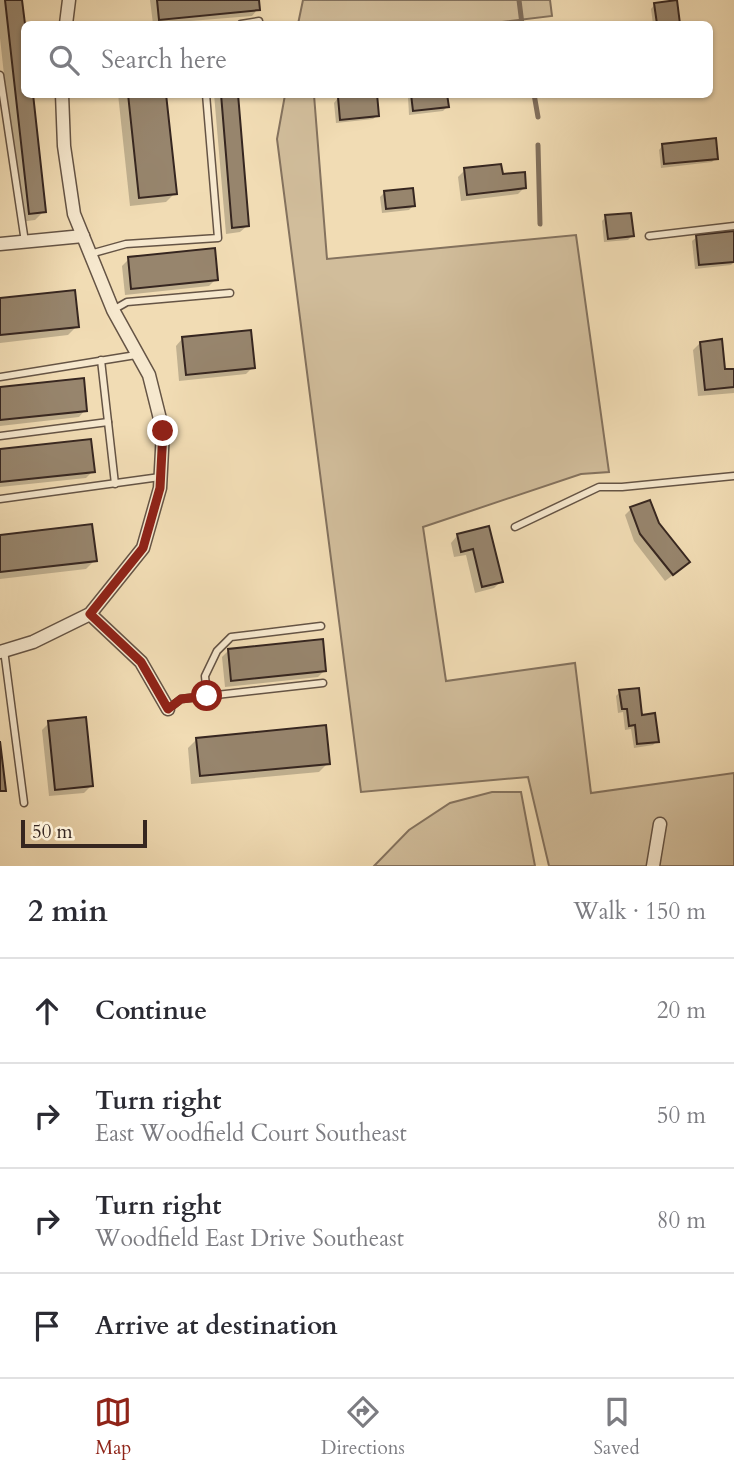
<!DOCTYPE html>
<html lang="en">
<head>
<meta charset="utf-8">
<style>
  :root { --surface:#fff; --page:#f2f2f3; --text:#2b2b33; --muted:#7c7c81; --line:#e1e1e2; --accent:#8f2418 }
  body { margin:0; font-family:Cardo,serif; background:var(--page); color:var(--text) }
  .scale { position:absolute; left:21px; bottom:18px; width:126px; box-sizing:border-box; padding-left:7px; border:4px solid #362620; border-top:0; font-size:19px; line-height:24px; white-space:nowrap; color:#362620; -webkit-text-stroke:5px #f6e8ce; paint-order:stroke }
  .stop { position:absolute; width:21px; height:21px; margin:-16px; border:5px solid #8f2418; border-radius:50%; background:#fff }
  .stop.end { background:#8f2418; border-color:#fff; box-shadow:0 2px 7px #0008 }
  .list { margin:0; padding:0; list-style:none }
  h2 { display:flex; justify-content:space-between; align-items:center; height:91px; margin:0; padding:0 28px; font-size:30px }
  h2 small { font-size:23px; font-weight:400; color:var(--muted) }
  .list li { display:grid; grid-template-columns:46px 1fr auto; gap:21px; align-items:center; box-sizing:border-box; height:105px; padding:0 28px; border-top:2px solid var(--line) }
  .list b { display:block; font-size:26px; white-space:nowrap }
  .list p { margin:0; font-size:23px; white-space:nowrap; color:var(--muted) }
  .list em { font-size:23px; font-style:normal; color:var(--muted) }
  .icon { flex:none; width:38px; height:38px; fill:none; stroke:currentColor; stroke-width:2; stroke-linecap:round; stroke-linejoin:round }
  .map { position:relative; flex:none; width:734px; height:866px; overflow:hidden }
  .search { position:absolute; background:var(--surface); box-shadow:0 2px 5px #0004; left:21px; right:21px; top:21px; height:77px; display:flex; align-items:center; gap:18px; box-sizing:border-box; padding:0 24px; border-radius:10px; color:var(--muted); font-size:26px }
  .sheet { height:511px; background:var(--surface) }
  nav { display:flex; justify-content:space-around; align-items:center; box-sizing:border-box; height:98px; border-top:2px solid var(--line); background:var(--surface); font-size:19px; color:var(--muted) }
  nav a { display:grid; justify-items:center; gap:4px }
  nav .on { color:var(--accent) }
  .map>svg:first-child { display:block }
  .green { fill:#d1bd9b; stroke:#84725e; stroke-width:2 }
  .shadow { fill:#0003 }
  .lines { fill:none; stroke-linecap:round; stroke-linejoin:round }
  .stream { stroke:#806e5b; stroke-width:5 }
  .building { fill:#97856d; stroke:#362620; stroke-width:2 }
  .lane-casing { stroke:#655445; stroke-width:9 }
  .street-casing { stroke:#655445; stroke-width:15 }
  .lane { stroke:#f6e8ce; stroke-width:6 }
  .street { stroke:#f6e8ce; stroke-width:12 }
  .route { stroke:#8f2418; stroke-width:9 }
</style>
</head>
<body>
<div class="map">
<svg width="734" height="866" viewBox="0 0 734 866">
  <rect width="100%" height="100%" fill="#f1dcb4"/>
  <filter id="stains"><feTurbulence type="fractalNoise" baseFrequency=".00286" numOctaves="4"/><feColorMatrix values="0 0 0 0 .2 0 0 0 0 .09 0 0 0 0 .02 0 0 0 .5 -.17"/></filter>
  <radialGradient id="worn" r=".72"><stop offset=".6" stop-color="#630" stop-opacity="0"/><stop offset="1" stop-color="#630" stop-opacity=".3"/></radialGradient>
  <g class="green">
    <polygon points="303,0 550,0 552,16 486,24 298,24"/>
    <polygon points="285,95 314,95 327,259 576,235 609,472 581,474 423,527 446,681 575,663 591,793 734,773 734,866 549,866 528,777 361,792 277,139"/>
    <polygon points="492,792 521,792 535,866 374,866 409,830 450,803"/>
  </g>
  <g class="shadow">
    <polygon points="0,0 21,0 24,35 24,94 44,211 35,220 20,222 0,38"/>
    <polygon points="150,0 257,0 258,9 252,16 153,24"/>
    <polygon points="676,2 678,24 653,24 651,9 655,4"/>
    <polygon points="118,94 164,94 175,193 166,202 130,206"/>
    <polygon points="214,94 236,94 247,226 240,232 226,234"/>
    <polygon points="410,94 446,94 447,107 443,111 409,115 408,97"/>
    <polygon points="338,98 378,115 373,119 336,123 334,103"/>
    <polygon points="663,145 716,158 712,162 661,168 659,150"/>
    <polygon points="465,170 525,187 518,194 461,201 458,177"/>
    <polygon points="385,192 413,206 409,210 382,213 380,197"/>
    <polygon points="606,217 632,236 628,240 604,242 602,221"/>
    <polygon points="697,237 734,251 734,262 731,265 695,269 692,241"/>
    <polygon points="129,259 216,279 209,286 125,295 122,266"/>
    <polygon points="0,300 77,326 68,335 0,343"/>
    <polygon points="182,339 253,367 246,374 179,381 176,346"/>
    <polygon points="700,343 724,371 734,370 734,393 698,396 693,350"/>
    <polygon points="0,389 85,410 79,417 0,426"/>
    <polygon points="0,451 93,471 86,478 0,487"/>
    <polygon points="631,509 658,524 681,569 665,581 634,541 625,515"/>
    <polygon points="488,528 501,581 494,588 475,593 466,555 454,557 451,543 457,536"/>
    <polygon points="0,537 95,560 86,569 0,579"/>
    <polygon points="228,651 325,670 318,677 225,687 222,657"/>
    <polygon points="620,692 657,741 653,745 634,748 631,729 625,730 623,712 618,713 616,696"/>
    <polygon points="49,723 91,786 84,793 49,796 42,730"/>
    <polygon points="197,739 328,763 319,772 191,784 188,748"/>
  </g>
  <g class="lines">
    <g class="stream">
      <polyline points="519,0 522,24"/>
      <polyline points="534,94 538,117"/>
      <polyline points="538,145 540,224"/>
    </g>
  </g>
  <g class="building">
    <polygon points="5,0 22,0 25,24 24,94 33,94 46,212 29,214"/>
    <polygon points="157,0 259,0 260,10 159,20"/>
    <polygon points="677,0 680,24 657,24 654,3"/>
    <polygon points="128,94 166,94 177,194 139,198"/>
    <polygon points="221,94 238,94 249,226 232,228"/>
    <polygon points="360,94 377,94 379,116 340,120 338,97"/>
    <polygon points="411,94 447,94 449,107 413,111"/>
    <polygon points="716,138 718,159 664,164 662,144"/>
    <polygon points="501,164 503,174 525,172 526,188 467,195 464,168"/>
    <polygon points="413,188 415,206 386,209 384,191"/>
    <polygon points="631,213 634,236 608,239 605,215"/>
    <polygon points="734,231 734,262 699,265 696,235"/>
    <polygon points="215,248 218,280 131,289 128,257"/>
    <polygon points="75,290 79,327 0,335 0,298"/>
    <polygon points="251,330 255,368 186,375 182,337"/>
    <polygon points="722,339 725,369 734,369 734,387 705,390 700,342"/>
    <polygon points="84,378 87,411 0,420 0,387"/>
    <polygon points="91,439 95,472 0,482 0,449"/>
    <polygon points="650,500 659,523 690,562 673,575 640,534 630,507"/>
    <polygon points="92,524 97,561 0,572 0,535"/>
    <polygon points="489,526 503,582 482,587 473,549 461,552 457,534"/>
    <polygon points="323,639 326,671 231,681 228,649"/>
    <polygon points="639,688 642,715 655,713 659,742 637,744 635,725 629,726 627,709 622,709 619,690"/>
    <polygon points="86,717 93,786 55,790 48,721"/>
    <polygon points="326,725 330,764 200,776 196,738"/>
    <polygon points="0,741 6,791 0,791"/>
  </g>
  <g class="lines">
    <defs>
      <g id="lane">
        <polyline points="241,24 259,21"/>
        <polyline points="0,75 25,242"/>
        <polyline points="649,236 734,226"/>
        <polyline points="90,254 126,244 218,238 206,94"/>
        <polyline points="113,310 127,302 230,293"/>
        <polyline points="101,360 115,484"/>
        <polyline points="0,377 136,355"/>
        <polyline points="0,436 108,422"/>
        <polyline points="0,499 160,477"/>
        <polyline points="515,527 599,487 622,487 734,476"/>
        <polyline points="4,650 24,803"/>
        <polyline points="207,696 205,676 217,651 231,637 321,626"/>
        <polyline points="168,709 181,699 323,683"/>
      </g>
      <g id="street">
        <polyline points="66,24 69,0"/>
        <polyline points="0,244 83,236"/>
        <polyline points="90,614 141,662 168,709"/>
        <polyline points="0,652 33,642 90,614 143,548 160,488 163,431 149,375 113,310 74,214 64,146 62,94"/>
        <polyline points="653,866 660,824"/>
      </g>
    </defs>
    <use href="#lane" class="lane-casing"/>
    <use href="#street" class="street-casing"/>
    <use href="#lane" class="lane"/>
    <use href="#street" class="street"/>
  </g>
  <g class="lines">
    <polyline class="route" points="163,431 160,488 143,548 90,614 141,662 168,709 181,699 207,696"/>
  </g>
  <rect width="100%" height="100%" filter="url(#stains)"/>
  <rect width="100%" height="100%" fill="url(#worn)"/>
</svg>
<div class="scale">50 m</div>
<div class="stop" style="left:207px;top:696px"></div>
<div class="stop end" style="left:163px;top:431px"></div>
<div class="search"><svg class="icon" aria-label="search" viewBox="0 0 24 24"><circle cx="10" cy="10" r="6"/><path d="M15 15l6 6"/></svg>Search here</div>
</div>
<section class="sheet">
<h2>2 min<small>Walk · 150 m</small></h2>
<ul class="list">
<li><svg class="icon" aria-label="ahead" viewBox="0 0 24 24"><path d="M12 20V5M6 11l6-6 6 6"/></svg><div><b>Continue</b></div><em>20 m</em></li>
<li><svg class="icon" aria-label="right" viewBox="0 0 24 24"><path d="M7 20v-9h11M14 6l5 5-5 5"/></svg><div><b>Turn right</b><p>East Woodfield Court Southeast</p></div><em>50 m</em></li>
<li><svg class="icon" aria-label="right" viewBox="0 0 24 24"><path d="M7 20v-9h11M14 6l5 5-5 5"/></svg><div><b>Turn right</b><p>Woodfield East Drive Southeast</p></div><em>80 m</em></li>
<li><svg class="icon" aria-label="arrive" viewBox="0 0 24 24"><path d="M6 21V4h12l-3 4 3 4H6"/></svg><div><b>Arrive at destination</b></div></li>
</ul>
</section>
<nav>
<a class="on"><svg class="icon" aria-label="map" viewBox="0 0 24 24"><path d="M3 6l6-2 6 2 6-2v14l-6 2-6-2-6 2zM9 4v14M15 6v14"/></svg>Map</a>
<a><svg class="icon" aria-label="directions" viewBox="0 0 24 24"><path d="M12 3l9 9-9 9-9-9zM9 14v-3h6M13 9l2 2-2 2"/></svg>Directions</a>
<a><svg class="icon" aria-label="saved" viewBox="0 0 24 24"><path d="M7 4h10v16l-5-4-5 4z"/></svg>Saved</a>
</nav>
</body>
</html>
